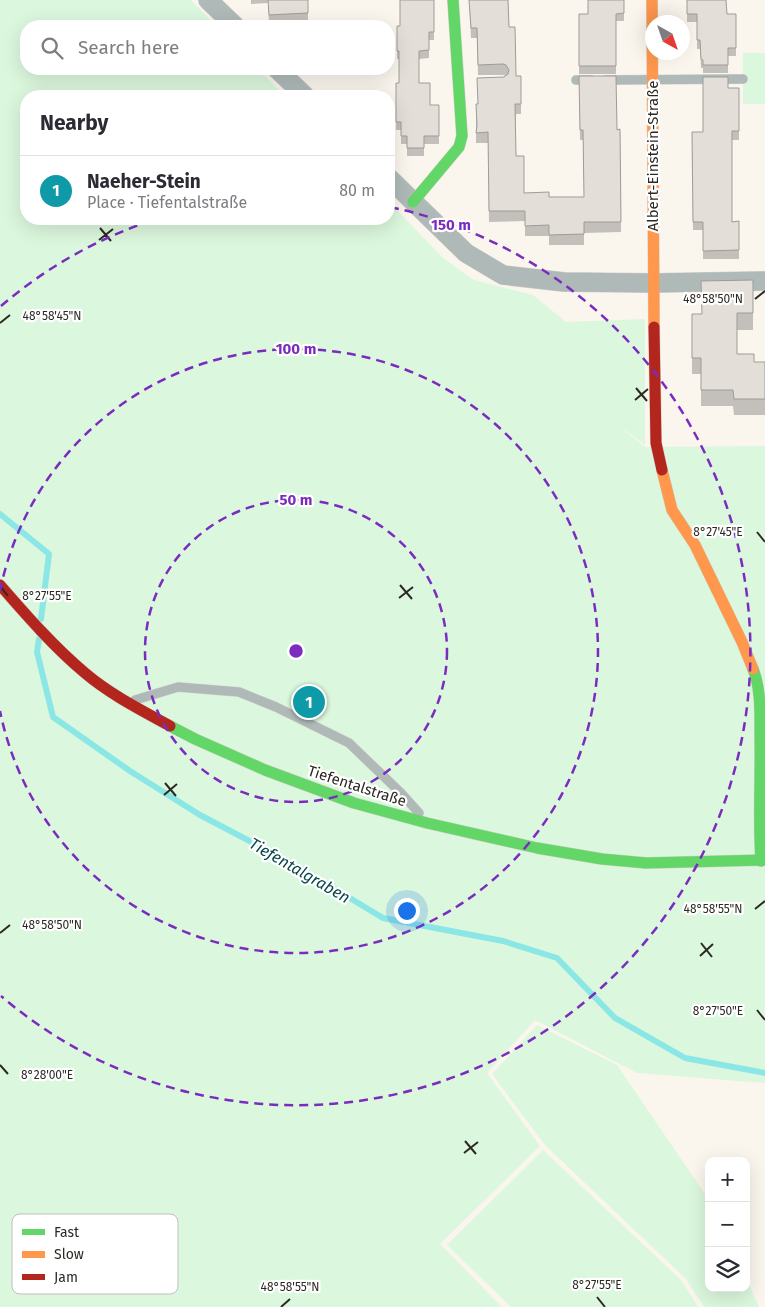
<!DOCTYPE html>
<html lang="en">
<head>
<meta charset="utf-8">
<style>
  :root { --surface:#fff; --page:#f2f2f3; --text:#2b2b33; --muted:#7c7c81; --line:#e1e1e2; --accent:#db2777 }
  body { margin:0; font-family:"Fira Sans",sans-serif; background:var(--page); color:var(--text) }
  .controls { position:absolute; right:15px; bottom:15px; display:grid; overflow:hidden; border-radius:10px; box-shadow:0 5px 20px #0002 }
  .controls button { width:45px; height:45px; display:grid; place-items:center; padding:0; border:0; border-bottom:1px solid var(--line); background:var(--surface); color:var(--text); font:25px sans-serif }
  .compass { position:absolute; left:645px; top:15px; width:45px; height:45px; border-radius:50%; background:var(--surface); box-shadow:0 5px 20px #0002; rotate:140deg }
  .you { position:absolute; left:406px; top:910px; width:18px; height:18px; margin:-12px; border:4px solid #fff; border-radius:50%; background:#1a73e8; box-shadow:0 0 0 8px #1a73e833 }
  .badge { display:grid; place-items:center; width:32px; height:32px; border-radius:50%; background:var(--accent); color:#fff; font-size:16px; font-weight:700 }
  .pin { position:absolute; translate:-50% -50%; border:2px solid #fff; box-shadow:0 1px 5px #0006 }
  .list { margin:0; padding:0; list-style:none }
  h2 { display:flex; justify-content:space-between; align-items:center; height:65px; margin:0; padding:0 20px; font-size:21px }
  h2 small { font-size:16px; font-weight:400; color:var(--muted) }
  .list li { display:grid; grid-template-columns:32px 1fr auto; gap:15px; align-items:center; box-sizing:border-box; height:70px; padding:0 20px; border-top:1px solid var(--line) }
  .list b { display:block; font-size:19px; white-space:nowrap }
  .list p { margin:0; font-size:16px; white-space:nowrap; color:var(--muted) }
  .list em { font-size:16px; font-style:normal; color:var(--muted) }
  .icon { flex:none; width:28px; height:28px; fill:none; stroke:currentColor; stroke-width:2; stroke-linecap:round; stroke-linejoin:round }
  .map { position:relative; flex:none; width:765px; height:1307px; overflow:hidden }
  .search { position:absolute; background:var(--surface); box-shadow:0 5px 20px #0002; left:20px; top:20px; width:375px; height:55px; display:flex; align-items:center; gap:12px; box-sizing:border-box; padding:0 18px; border-radius:20px; color:var(--muted); font-size:19px }
  .panel { position:absolute; background:var(--surface); box-shadow:0 5px 20px #0002; left:20px; top:90px; width:375px; height:135px; border-radius:20px }
  .map>svg:first-child { display:block }
  .green { fill:#dbf7dd }
  .lines { fill:none; stroke-linecap:round; stroke-linejoin:round }
  .stream { stroke:#8be6e6; stroke-width:6 }
  .lane-casing { stroke:#d4d0ca; stroke-width:10 }
  .street-casing { stroke:#d4d0ca; stroke-width:20 }
  .fast-casing { stroke:#d4d0ca; stroke-width:12 }
  .slow-casing { stroke:#d4d0ca; stroke-width:12 }
  .jam-casing { stroke:#d4d0ca; stroke-width:12 }
  .lane { stroke:#aeb9b8; stroke-width:9 }
  .street { stroke:#aeb9b8; stroke-width:19 }
  .fast { stroke:#63d668; stroke-width:11 }
  .slow { stroke:#ff974d; stroke-width:11 }
  .jam { stroke:#b3261e; stroke-width:11 }
  .wall { fill:#c3bfba }
  .building { fill:#e3ded8; stroke:#9f9b97 }
  .ticks { fill:none; stroke:#2c2923; stroke-width:2 }
  .ring { fill:none; stroke:#7b2cbf; stroke-width:2.5; stroke-dasharray:9 6 }
  .labels { text-anchor:middle; stroke-width:4.5; stroke-linejoin:round; paint-order:stroke }
  .street-label { font-size:15px; fill:#2c2923; stroke:#fff }
  .water-label { font-size:16px; font-style:italic; fill:#0a4749; stroke:#fff }
  .key { fill:#fff; stroke:#c0bfbd; stroke-width:1 }
  .key-label { font-size:14px; fill:#2c2923 }
  .ticks-label { font-size:12px; text-anchor:middle; fill:#2c2923; stroke:#fff; stroke-width:4.5; stroke-linejoin:round; paint-order:stroke }
  .centre { fill:#7b2cbf; stroke:#fff; stroke-width:2.5 }
  .ring-label { font-size:15px; text-anchor:middle; font-weight:bold; fill:#7b2cbf; stroke:#fff; stroke-width:4.5; stroke-linejoin:round; paint-order:stroke }
</style>
</head>
<body>
<div class="map">
<svg width="765" height="1307" viewBox="0 0 765 1307">
  <rect width="100%" height="100%" fill="#faf6ee"/>
  <g class="green">
    <polygon points="0,0 191,0 216,26 26,26 26,69 258,69 285,96 26,96 26,219 389,219 389,202 443,258 474,280 533,295 566,322 645,319 645,445 614,422 645,447 765,446 765,1083 637,1073 535,1020 487,1073 540,1146 440,1244 502,1307 0,1307"/>
    <rect x="743" y="53" width="22" height="51"/>
    <polygon points="537,1025 617,1065 709,1200 709,1288 746,1288 746,1278 759,1307 704,1307 686,1279 545,1145 492,1074"/>
    <polygon points="543,1150 682,1281 698,1307 511,1307 447,1245"/>
  </g>
  <g class="lines">
    <g class="stream">
      <polyline points="0,514 49,554 41,619"/>
      <polyline points="39,639 37,652 53,717 130,771 200,815 295,865 383,918 503,941 557,958 615,1018 685,1058 765,1073"/>
    </g>
    <defs>
      <g id="lane">
        <polyline points="576,80 591,80"/>
        <polyline points="606,80 743,79"/>
        <polyline points="135,700 178,687 239,692 276,707 349,743 401,793 419,813"/>
      </g>
      <g id="street">
        <polyline points="208,0 235,26"/>
        <polyline points="277,69 305,96"/>
        <polyline points="389,178 466,253 503,275 564,282 653,283 765,281"/>
      </g>
      <g id="fast">
        <polyline points="413,202 459,147 462,136 453,0"/>
        <path d="M753,669c8,20 7,43 7,65 1,42 -2,85 1,127"/>
        <polyline points="170,726 195,739 265,770 354,803 427,823 537,848 602,859 646,863 765,860"/>
      </g>
      <g id="slow">
        <polyline points="652,0 654,327"/>
        <polyline points="662,470 672,510 695,545 742,642 753,669"/>
      </g>
      <g id="jam">
        <polyline points="654,327 656,443 662,470"/>
        <path d="M0,585c27,31 54,62 85,88 26,22 56,37 85,53"/>
      </g>
    </defs>
    <use href="#lane" class="lane-casing"/>
    <use href="#street" class="street-casing"/>
    <use href="#fast" class="fast-casing"/>
    <use href="#slow" class="slow-casing"/>
    <use href="#jam" class="jam-casing"/>
    <use href="#lane" class="lane"/>
    <use href="#street" class="street"/>
    <use href="#fast" class="fast"/>
    <use href="#slow" class="slow"/>
    <use href="#jam" class="jam"/>
  </g>
  <g class="wall">
    <polygon points="251,0 308,0 308,22 269,23 268,3 251,4"/>
    <polygon points="434,0 434,40 429,40 429,58 419,59 419,83 430,105 439,105 439,144 424,144 424,156 407,156 407,144 401,144 401,130 396,130 396,83 399,83 399,59 397,59 397,26 400,26"/>
    <polygon points="469,0 508,0 509,27 516,76 521,76 521,114 516,114 516,156 524,193 549,197 584,197 583,140 580,140 579,76 617,130 620,129 621,232 584,233 584,245 549,245 549,236 525,236 525,221 489,222 488,143 476,143 476,104 478,104 506,76 503,75 478,75 477,38 471,38"/>
    <polygon points="624,0 624,21 616,21 616,74 579,74 579,14 588,14"/>
    <polygon points="687,0 727,14 736,14 736,56 728,56 728,73 703,73 703,68 701,68 700,49 697,49 697,22 687,22"/>
    <polygon points="728,88 739,88 739,140 732,140 732,222 739,221 739,259 703,259 703,230 693,230 692,132 703,132"/>
    <polygon points="753,280 753,330 737,330 737,354 754,362 765,362 765,415 734,415 733,406 701,406 701,374 692,374 692,314 702,314"/>
  </g>
  <g class="building">
    <polygon points="268,0 308,0 308,13 269,15"/>
    <polygon points="400,0 434,0 434,32 429,32 429,50 419,51 419,83 430,83 430,105 439,105 439,136 424,136 424,148 407,148 407,136 401,136 401,122 396,122 396,83 399,83 399,51 397,51 397,26 400,26"/>
    <polygon points="469,0 508,0 509,27 515,27 516,76 521,76 521,104 515,104 516,156 524,156 524,193 549,192 549,197 584,197 583,130 580,130 579,76 616,76 617,130 620,129 621,222 584,222 584,234 549,235 549,225 525,226 525,211 489,211 488,132 476,133 477,125 476,104 478,104 477,78 504,77 508,74 509,70 506,65 503,64 478,65 477,28 471,28"/>
    <polygon points="588,0 624,0 624,13 616,14 616,66 579,66 579,14 588,14"/>
    <polygon points="687,0 726,0 727,14 736,14 736,48 728,48 728,65 703,65 703,60 701,59 700,40 697,40 697,14 687,14"/>
    <polygon points="703,77 728,77 728,88 739,88 739,131 732,131 732,222 739,221 739,250 703,251 703,222 693,222 692,132 703,132"/>
    <polygon points="753,280 753,313 737,313 737,354 754,354 754,362 765,362 765,399 734,399 733,390 701,390 701,358 692,358 692,314 702,314 701,281"/>
  </g>
  <path class="ticks" d="M100,228l11,13M99,240l14,-11M755,299l10,-8M0,323l10,-8M636,388l11,13M635,400l13,-11M757,532l8,10M400,585l12,14M0,586l8,10M399,598l14,-11M165,783l11,13M164,795l13,-11M755,909l10,-8M0,933l10,-8M701,943l11,14M700,956l13,-12M757,1010l8,10M0,1065l8,9M465,1141l11,13M464,1153l14,-11M597,1297l8,10M281,1307l9,-8"/>
  <g class="ring">
    <circle cx="296" cy="651" r="151"/>
    <path d="M0 591A302 302 0 1 1 0 711"/>
    <path d="M1 306A454 454 0 0 1 156 219M390 207A454 454 0 1 1 1 996"/>
  </g>
  <g class="labels">
    <g class="street-label">
      <text transform="translate(653 156) rotate(-90)" y="5">Albert-Einstein-Straße</text>
      <text transform="translate(357 786) rotate(18)" y="5">Tiefentalstraße</text>
    </g>
    <g class="water-label">
      <text transform="translate(300 870) rotate(30)" y="6">Tiefentalgraben</text>
    </g>
  </g>
  <rect x="12" y="1214" width="166" height="80" rx="8" class="key"/>
  <rect x="22" y="1229" width="23" height="6" fill="#63d668"/>
  <rect x="22" y="1251" width="23" height="7" fill="#ff974d"/>
  <rect x="22" y="1274" width="23" height="6" fill="#b3261e"/>
  <g class="key-label">
    <text x="54" y="1237">Fast</text>
    <text x="54" y="1259">Slow</text>
    <text x="54" y="1282">Jam</text>
  </g>
  <g class="ticks-label">
    <text x="713" y="303">48°58'50"N</text>
    <text x="52" y="320">48°58'45"N</text>
    <text x="718" y="536">8°27'45"E</text>
    <text x="47" y="600">8°27'55"E</text>
    <text x="713" y="913">48°58'55"N</text>
    <text x="52" y="929">48°58'50"N</text>
    <text x="718" y="1015">8°27'50"E</text>
    <text x="47" y="1079">8°28'00"E</text>
    <text x="597" y="1289">8°27'55"E</text>
    <text x="290" y="1291">48°58'55"N</text>
  </g>
  <circle cx="296" cy="651" r="8" class="centre"/>
  <g class="ring-label">
    <text x="451" y="230">150 m</text>
    <text x="296" y="354">100 m</text>
    <text x="296" y="505">50 m</text>
  </g>
</svg>
<div class="controls">
<button>+</button>
<button>−</button>
<button><svg class="icon" aria-label="layers" viewBox="0 0 24 24"><path d="M12 4l9 5-9 5-9-5zM3 14l9 5 9-5"/></svg></button>
</div>
<svg class="compass" viewBox="-18 -18 36 36"><path d="M0-13l5 13h-10z" fill="#e53935"/><path d="M0 13l5-13h-10z" fill="#7c7c81"/></svg>
<div class="you"></div>
<div class="pin badge" style="left:309px;top:702px;background:#0f9aa8">1</div>
<div class="search"><svg class="icon" aria-label="search" viewBox="0 0 24 24"><circle cx="10" cy="10" r="6"/><path d="M15 15l6 6"/></svg>Search here</div>
<section class="panel">
<h2>Nearby<small></small></h2>
<ul class="list">
<li><span class="badge" style="background:#0f9aa8">1</span><div><b>Naeher-Stein</b><p>Place · Tiefentalstraße</p></div><em>80 m</em></li>
</ul>
</section>
</div>
</body>
</html>
